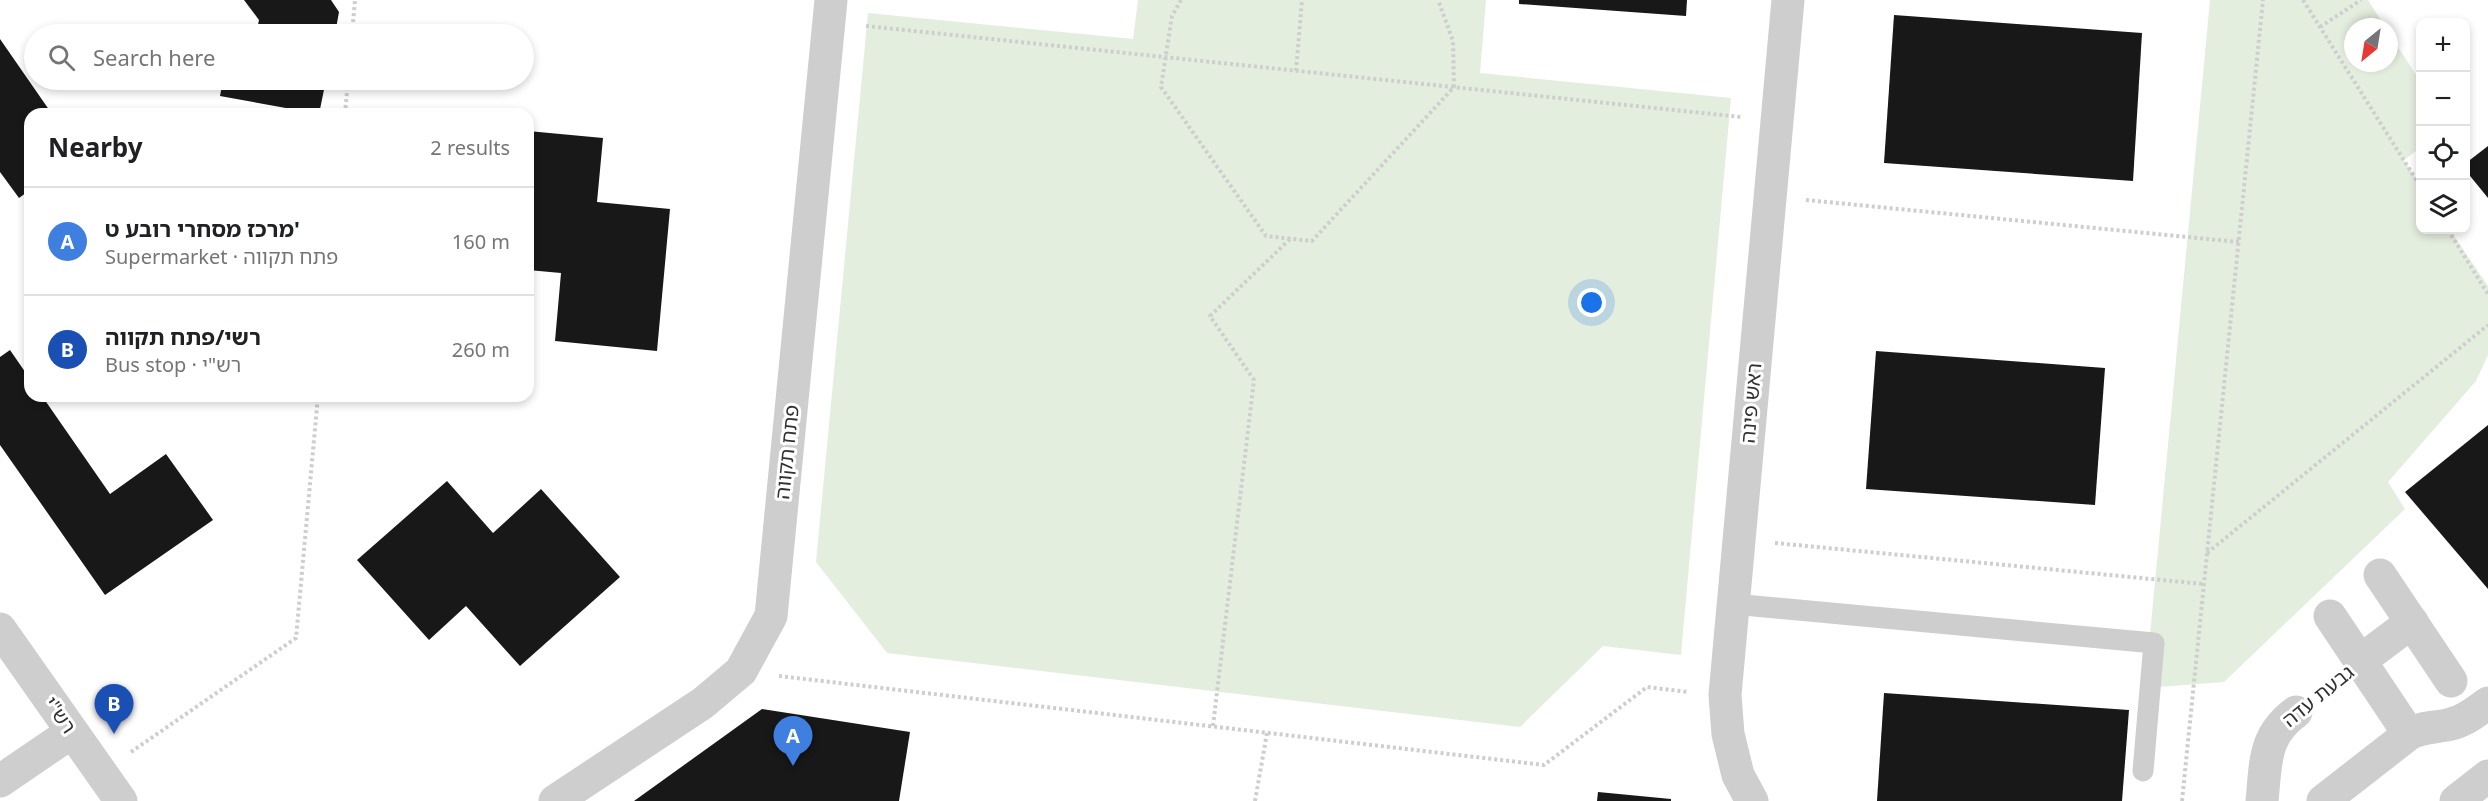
<!DOCTYPE html>
<html lang="en">
<head>
<meta charset="utf-8">
<style>
  :root { --surface:#fff; --page:#f6f6f6; --text:#202124; --muted:#757577; --line:#e0e0e0; --accent:#e74534 }
  body { margin:0; font-family:"Noto Sans","Noto Sans Hebrew",sans-serif; background:var(--page); color:var(--text) }
  .controls { position:absolute; right:18px; top:18px; display:grid; overflow:hidden; border-radius:12px; box-shadow:0 3px 9px #0003 }
  .controls button { width:54px; height:54px; display:grid; place-items:center; padding:0; border:0; border-bottom:2px solid var(--line); background:var(--surface); color:var(--text); font:30px sans-serif }
  .compass { position:absolute; left:2344px; top:18px; width:54px; height:54px; border-radius:50%; background:var(--surface); box-shadow:0 3px 9px #0003; rotate:210deg }
  .you { position:absolute; left:1592px; top:303px; width:21px; height:21px; margin:-15px; border:4px solid #fff; border-radius:50%; background:#1a73e8; box-shadow:0 0 0 9px #1a73e833 }
  .badge { display:grid; place-items:center; width:39px; height:39px; border-radius:50%; background:var(--accent); color:#fff; font-size:20px; font-weight:700 }
  .pin { position:absolute; translate:-50% -50px; filter:drop-shadow(0 2px 3px #0008) }
  .pin::after { content:''; position:absolute; top:32px; width:21px; height:18px; background:inherit; clip-path:polygon(0 0,100% 0,50% 100%) }
  .list { margin:0; padding:0; list-style:none }
  h2 { display:flex; justify-content:space-between; align-items:center; height:78px; margin:0; padding:0 24px; font-size:26px }
  h2 small { font-size:20px; font-weight:400; color:var(--muted) }
  .list li { display:grid; grid-template-columns:39px 1fr auto; gap:18px; align-items:center; box-sizing:border-box; height:108px; padding:0 24px; border-top:2px solid var(--line) }
  .list b { display:block; font-size:22px; white-space:nowrap }
  .list p { margin:0; font-size:20px; white-space:nowrap; color:var(--muted) }
  .list em { font-size:20px; font-style:normal; color:var(--muted) }
  .icon { flex:none; width:33px; height:33px; fill:none; stroke:currentColor; stroke-width:2; stroke-linecap:round; stroke-linejoin:round }
  .map { position:relative; flex:none; width:2488px; height:801px; overflow:hidden }
  .search { position:absolute; background:var(--surface); box-shadow:0 3px 9px #0003; left:24px; top:24px; width:510px; height:66px; display:flex; align-items:center; gap:15px; box-sizing:border-box; padding:0 21px; border-radius:33px; color:var(--muted); font-size:22px }
  .panel { position:absolute; background:var(--surface); box-shadow:0 3px 9px #0003; left:24px; top:108px; width:510px; height:294px; border-radius:18px }
  .map>svg:first-child { display:block }
  .green { fill:#e4eedf }
  .building { fill:#181818 }
  .lines { fill:none; stroke-linecap:round; stroke-linejoin:round }
  .path { stroke:#cecece; stroke-width:4; stroke-dasharray:3 3; stroke-linecap:butt }
  .service { stroke:#cecece; stroke-width:21 }
  .minor { stroke:#cecece; stroke-width:33 }
  .tertiary { stroke:#cecece; stroke-width:33 }
  .labels { text-anchor:middle; stroke-width:6; stroke-linejoin:round; paint-order:stroke }
  .street-label { font-size:20px; fill:#313131; stroke:#fff }
</style>
</head>
<body>
<div class="map">
<svg width="2488" height="801" viewBox="0 0 2488 801">
  <rect width="100%" height="100%" fill="#fff"/>
  <g class="green">
    <polygon points="1138,0 1486,0 1480,73 1731,98 1681,655 1603,646 1520,727 887,653 816,562 868,13 1133,39"/>
    <polygon points="2210,0 2368,0 2385,27 2353,27 2353,63 2389,63 2389,33 2420,81 2420,148 2404,160 2420,185 2420,230 2450,230 2488,286 2488,355 2476,381 2388,482 2405,509 2224,682 2145,688"/>
  </g>
  <g class="building">
    <polygon points="244,0 331,0 339,12 335,34 256,34 259,20"/>
    <polygon points="1519,0 1687,0 1686,16 1519,4"/>
    <polygon points="1894,15 2142,33 2133,181 1884,163"/>
    <polygon points="0,39 52,114 30,114 30,190 19,198 0,172"/>
    <polygon points="223,80 326,80 319,114 220,96"/>
    <polygon points="528,131 603,138 597,202 670,209 657,351 555,341 561,273 528,270"/>
    <polygon points="2488,146 2488,198 2466,171 2466,163"/>
    <polygon points="10,350 30,379 30,396 42,396 110,494 166,454 213,520 105,595 0,445 0,357"/>
    <polygon points="1876,351 2105,368 2095,505 1866,489"/>
    <polygon points="2488,425 2488,589 2405,492"/>
    <polygon points="447,481 493,533 541,489 620,577 520,666 466,606 429,640 357,560"/>
    <polygon points="1884,693 2129,710 2122,801 1877,801"/>
    <polygon points="762,709 910,732 899,801 634,801"/>
    <polygon points="1598,792 1671,799 1671,801 1597,801"/>
  </g>
  <g class="lines">
    <g class="path">
      <polyline points="1181,0 1172,16 1161,87 1266,236 1312,241 1454,87 1453,41 1438,0"/>
      <polyline points="2303,0 2420,186"/>
      <polyline points="866,26 1741,117"/>
      <polyline points="2320,27 2361,0"/>
      <polyline points="352,34 355,0"/>
      <polyline points="1296,71 1302,0"/>
      <polyline points="345,114 348,80"/>
      <polyline points="1806,200 2239,242"/>
      <polyline points="2448,230 2488,294"/>
      <polyline points="1775,543 2204,584"/>
      <polyline points="2207,553 2488,325"/>
      <polyline points="779,676 1544,765 1647,687 1688,692"/>
      <polyline points="1213,726 1254,380 1210,316 1290,239"/>
      <polyline points="131,752 296,638 318,396"/>
      <polyline points="1255,801 1267,733"/>
      <polyline points="2182,801 2263,0"/>
    </g>
    <polyline class="service" points="1733,604 2154,643 2143,771"/>
    <g class="minor">
      <polyline points="2380,575 2451,681"/>
      <polyline points="2330,616 2409,734"/>
      <polyline points="2360,661 2412,622"/>
      <polyline points="0,781 72,732"/>
      <polyline points="555,801 703,703 741,671 771,616 831,0"/>
      <polyline points="1752,801 1738,775 1728,734 1725,695 1788,0"/>
      <path d="M2262,801c4,-38 1,-65 34,-89"/>
      <path d="M2323,801l86,-67c14,-8 28,-6 42,-10 14,-3 26,-13 37,-21"/>
      <polyline points="2456,801 2488,776"/>
    </g>
    <polyline class="tertiary" points="0,629 121,801"/>
  </g>
  <g class="labels">
    <g class="street-label">
      <text transform="translate(1751 403) rotate(-85)" y="7">ראש פינה</text>
      <text transform="translate(787 452) rotate(-84)" y="7">פתח תקווה</text>
      <text transform="translate(2318 696) rotate(-39)" y="7">גבעת עדה</text>
      <text transform="translate(60 715) rotate(55)" y="7">רש"י</text>
    </g>
  </g>
</svg>
<div class="controls">
<button>+</button>
<button>−</button>
<button><svg class="icon" aria-label="locate" viewBox="0 0 24 24"><circle cx="12" cy="12" r="6"/><path d="M12 2v4M12 18v4M2 12h4M18 12h4"/></svg></button>
<button><svg class="icon" aria-label="layers" viewBox="0 0 24 24"><path d="M12 4l9 5-9 5-9-5zM3 14l9 5 9-5"/></svg></button>
</div>
<svg class="compass" viewBox="-18 -18 36 36"><path d="M0-13l5 13h-10z" fill="#e53935"/><path d="M0 13l5-13h-10z" fill="#757577"/></svg>
<div class="you"></div>
<div class="pin badge" style="left:793px;top:766px;background:#3f7fe0">A</div>
<div class="pin badge" style="left:114px;top:734px;background:#1a4fb4">B</div>
<div class="search"><svg class="icon" aria-label="search" viewBox="0 0 24 24"><circle cx="10" cy="10" r="6"/><path d="M15 15l6 6"/></svg>Search here</div>
<section class="panel">
<h2>Nearby<small>2 results</small></h2>
<ul class="list">
<li><span class="badge" style="background:#3f7fe0">A</span><div><b>מרכז מסחרי רובע ט'</b><p>Supermarket · פתח תקווה</p></div><em>160 m</em></li>
<li><span class="badge" style="background:#1a4fb4">B</span><div><b>רשי/פתח תקווה</b><p>Bus stop · רש&quot;י</p></div><em>260 m</em></li>
</ul>
</section>
</div>
</body>
</html>
